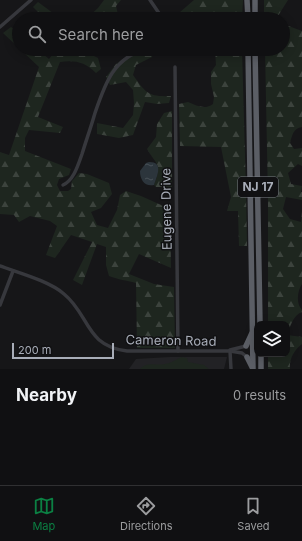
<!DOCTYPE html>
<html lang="en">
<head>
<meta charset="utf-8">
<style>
  :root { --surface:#101012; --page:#19191b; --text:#f1f3f6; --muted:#9c9d9f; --line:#303032; --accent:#0b8043 }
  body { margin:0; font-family:Inter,sans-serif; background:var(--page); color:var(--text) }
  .controls { position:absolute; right:12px; bottom:12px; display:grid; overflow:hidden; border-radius:8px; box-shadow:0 2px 10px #0003 }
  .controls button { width:36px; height:36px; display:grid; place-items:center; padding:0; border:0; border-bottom:1px solid var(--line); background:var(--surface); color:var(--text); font:20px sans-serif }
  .scale { position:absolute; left:12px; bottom:10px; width:102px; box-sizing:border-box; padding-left:4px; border:2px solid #a8adb8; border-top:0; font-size:11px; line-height:14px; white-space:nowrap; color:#a8adb8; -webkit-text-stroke:3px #111113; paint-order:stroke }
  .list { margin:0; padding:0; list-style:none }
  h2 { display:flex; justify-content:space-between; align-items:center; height:52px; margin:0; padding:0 16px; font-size:17px }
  h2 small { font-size:13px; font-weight:400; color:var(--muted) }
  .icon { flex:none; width:22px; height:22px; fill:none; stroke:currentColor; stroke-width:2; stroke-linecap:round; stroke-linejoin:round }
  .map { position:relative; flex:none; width:302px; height:369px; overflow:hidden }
  .search { position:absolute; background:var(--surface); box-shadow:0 2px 10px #0003; left:12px; right:12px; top:12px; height:44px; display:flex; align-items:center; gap:10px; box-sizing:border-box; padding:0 14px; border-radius:22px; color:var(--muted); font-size:15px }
  .sheet { height:116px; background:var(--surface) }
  nav { display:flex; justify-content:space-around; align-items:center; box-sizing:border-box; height:56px; border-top:1px solid var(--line); background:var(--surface); font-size:11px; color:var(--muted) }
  nav a { display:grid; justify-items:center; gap:2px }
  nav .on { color:var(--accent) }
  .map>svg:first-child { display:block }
  .built { fill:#222225 }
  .forest { fill:url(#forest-firs) }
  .garden { fill:#1e261f }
  .water { fill:url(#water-ripples) }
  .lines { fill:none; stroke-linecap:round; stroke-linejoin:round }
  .minor { stroke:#37383d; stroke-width:3.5 }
  .trunk { stroke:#5b5e65; stroke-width:5.5 }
  .labels { text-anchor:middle; stroke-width:3; stroke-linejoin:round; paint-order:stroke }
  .shield { fill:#111113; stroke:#7b7e86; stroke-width:1 }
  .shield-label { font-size:12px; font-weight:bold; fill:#a8adb8 }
  .street-label { font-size:13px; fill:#a8adb8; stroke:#111113 }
</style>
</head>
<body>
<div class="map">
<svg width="302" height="369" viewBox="0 0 302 369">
  <defs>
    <pattern id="forest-firs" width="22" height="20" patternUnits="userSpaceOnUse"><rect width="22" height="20" fill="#1e261f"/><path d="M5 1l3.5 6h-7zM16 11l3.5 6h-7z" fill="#3c433d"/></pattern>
    <pattern id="water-ripples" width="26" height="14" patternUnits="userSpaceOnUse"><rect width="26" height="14" fill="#2c353c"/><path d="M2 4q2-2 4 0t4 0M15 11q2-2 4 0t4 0" fill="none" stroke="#485056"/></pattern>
  </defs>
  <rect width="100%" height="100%" fill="#161618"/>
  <polygon class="built" points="170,357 227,357 224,369 129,369 136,359"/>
  <g class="forest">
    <polygon points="104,0 121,0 116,6 119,19 86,19 98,8"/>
    <polygon points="194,0 243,0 242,19 172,19"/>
    <polygon points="264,0 288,0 276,19 264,19"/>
    <polygon points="38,2 61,19 45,19 33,7"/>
    <path d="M283,24l19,7v96c-9,1 -10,9 -12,16l4,6 8,-1v18l-4,-2 -10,9 3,11 11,2 -1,6h1v8l-16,-3 -3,12 7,10 11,3 1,-11v73c-5,7 -6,20 0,26v2c-9,3 -12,15 -15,23l15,2v7c-8,6 -13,15 -12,25h-22v-15h19v-30h-19v-125l-3,-150h18z"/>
    <polygon points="11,27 19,33 19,48 3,33"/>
    <path d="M20,49h17l12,10 8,-10h32l-1,4 10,5 3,11 -5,4c-11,-11 -21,-13 -36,-11l-22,55 25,10 -3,6 -31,-3 -4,8v13l46,18 -2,6 -10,4 -2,6 3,6h8l3,-2 1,-8 7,-8 8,1 22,9 3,11 -11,14 -10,4 6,13 11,3 9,-18 3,-15 6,-4 15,5 29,13 1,59 -32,-14 -10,20 25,10 20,3 1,61h-38l-1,-65c-10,-3 -17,-3 -27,-7l-3,-11v-18l-9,-3 -15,41 -9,-5 19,-38 -21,-7 -16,23 -9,-3 11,-29 -7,-5 -20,-5 -11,6 -5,-7 -14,-1v-62l9,3 30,-88z"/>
    <path d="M215,49h27l4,142 1,55h-8l-1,-35h-11l4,-14 -10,-50 -41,-1 -1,-42 9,-2c9,4 17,8 25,2l1,-7 -3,-13v-12l5,-7z"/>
    <path d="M136,50h18l-2,7 -16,8 -3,10c13,18 15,22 38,21l-2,7 -12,1 -12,-2 -12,33 -14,3 -22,-4v-11l26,5 10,-13 1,-12 -1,-13 -7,-8 -16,3 -4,-8 10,-13z"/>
    <path d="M172,111v76h-16l-2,-2c8,-21 4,-18 -7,-36l9,-12 1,-13 7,-11z"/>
  </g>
  <path class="garden" d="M181,357l6,1 1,4 16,3 5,4h-69c7,-8 16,-3 25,-5 6,-1 11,-4 16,-7z"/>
  <path class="water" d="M149,162c15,0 8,14 5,23 -9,2 -14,-5 -14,-14l6,-8z"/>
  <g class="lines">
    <g class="minor">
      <polyline points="150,0 163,19"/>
      <polyline points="0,27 31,0"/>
      <polyline points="175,67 178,351"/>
      <path d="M63,185c11,-5 15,-20 19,-31 4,-13 9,-27 13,-41 10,-29 18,-55 51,-64"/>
      <path d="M0,266c19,7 49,15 64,28 26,21 21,52 63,57h103l12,2 5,4"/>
      <polyline points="0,305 13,271"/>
      <polyline points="230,350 246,346"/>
      <polyline points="230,351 231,369"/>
    </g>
    <g class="trunk">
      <polyline points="247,0 248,19"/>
      <polyline points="255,0 255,19"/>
      <polyline points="248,49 253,369"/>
      <polyline points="255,49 260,324"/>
      <polyline points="246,346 252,333"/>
      <polyline points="261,354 261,369"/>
      <polyline points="247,357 252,367"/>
    </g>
  </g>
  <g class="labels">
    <rect class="shield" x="238" y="177" width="40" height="20" rx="3"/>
    <g class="shield-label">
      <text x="258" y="191">NJ 17</text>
    </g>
    <g class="street-label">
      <text transform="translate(166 209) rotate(-91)" y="5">Eugene Drive</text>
      <text transform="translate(171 340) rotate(1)" y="5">Cameron Road</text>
    </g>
  </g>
</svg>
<div class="controls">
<button><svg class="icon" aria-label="layers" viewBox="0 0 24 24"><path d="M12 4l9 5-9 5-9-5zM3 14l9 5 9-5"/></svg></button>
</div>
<div class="scale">200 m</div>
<div class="search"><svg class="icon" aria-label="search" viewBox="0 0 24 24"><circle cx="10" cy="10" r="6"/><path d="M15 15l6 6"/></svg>Search here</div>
</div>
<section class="sheet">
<h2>Nearby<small>0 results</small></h2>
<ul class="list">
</ul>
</section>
<nav>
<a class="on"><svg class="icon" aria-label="map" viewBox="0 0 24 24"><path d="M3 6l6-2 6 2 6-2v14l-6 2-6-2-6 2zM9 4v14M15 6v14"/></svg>Map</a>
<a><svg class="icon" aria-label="directions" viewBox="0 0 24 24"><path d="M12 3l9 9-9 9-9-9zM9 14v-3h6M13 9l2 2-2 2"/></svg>Directions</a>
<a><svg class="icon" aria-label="saved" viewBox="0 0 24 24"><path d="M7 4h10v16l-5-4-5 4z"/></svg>Saved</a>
</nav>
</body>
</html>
